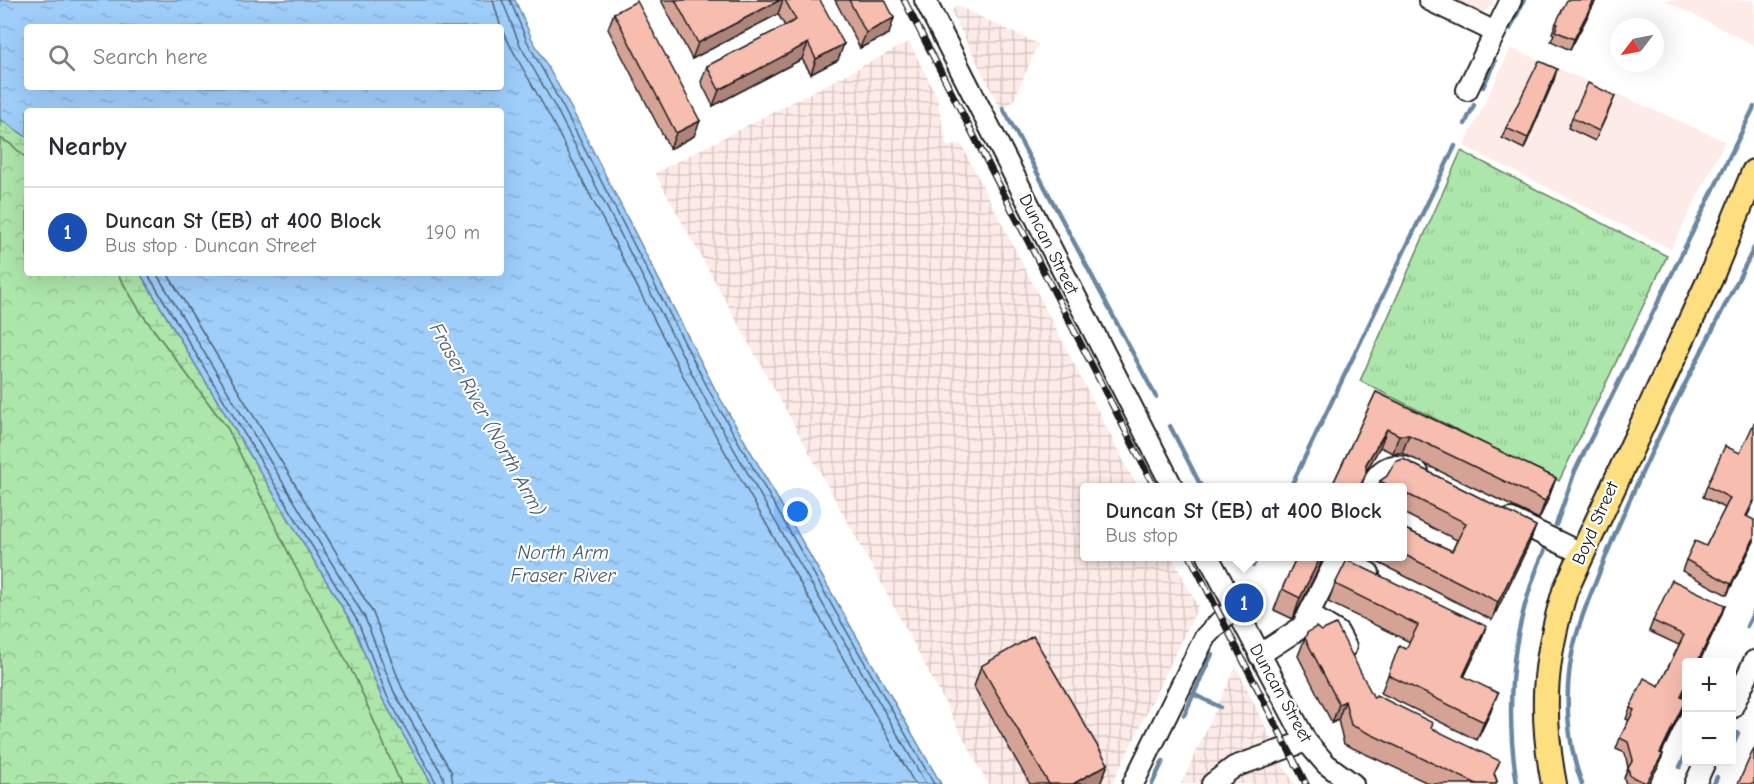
<!DOCTYPE html>
<html lang="en">
<head>
<meta charset="utf-8">
<style>
  :root { --surface:#fff; --page:#f7f7f7; --text:#2b2b33; --muted:#7c7c81; --line:#e1e1e2; --accent:#ea580c }
  body { margin:0; font-family:"Comic Neue",sans-serif; background:var(--page); color:var(--text) }
  .controls { position:absolute; right:18px; bottom:18px; display:grid; overflow:hidden; border-radius:6px; box-shadow:0 6px 24px #0002 }
  .controls button { width:54px; height:54px; display:grid; place-items:center; padding:0; border:0; border-bottom:2px solid var(--line); background:var(--surface); color:var(--text); font:30px sans-serif }
  .compass { position:absolute; left:1610px; top:18px; width:54px; height:54px; border-radius:50%; background:var(--surface); box-shadow:0 6px 24px #0002; rotate:238deg }
  .you { position:absolute; left:798px; top:512px; width:21px; height:21px; margin:-15px; border:4px solid #fff; border-radius:50%; background:#1a73e8; box-shadow:0 0 0 9px #1a73e833 }
  .badge { display:grid; place-items:center; width:39px; height:39px; border-radius:50%; background:var(--accent); color:#fff; font-size:20px; font-weight:700 }
  .pin { position:absolute; translate:-50% -50%; border:3px solid #fff; box-shadow:0 2px 6px #0006 }
  .popup { position:absolute; left:1080px; top:483px; width:327px; height:78px; box-sizing:border-box; display:grid; place-content:center; border-radius:6px; background:var(--surface); filter:drop-shadow(0 2px 4px #0005); font-size:20px; white-space:nowrap; color:var(--muted) }
  .popup b { font-size:22px; color:var(--text) }
  .popup::after { content:''; position:absolute; left:50%; top:100%; margin-left:-12px; border:12px solid transparent; border-top-color:var(--surface) }
  .list { margin:0; padding:0; list-style:none }
  h2 { display:flex; justify-content:space-between; align-items:center; height:78px; margin:0; padding:0 24px; font-size:26px }
  h2 small { font-size:20px; font-weight:400; color:var(--muted) }
  .list li { display:grid; grid-template-columns:39px 1fr auto; gap:18px; align-items:center; box-sizing:border-box; height:90px; padding:0 24px; border-top:2px solid var(--line) }
  .list b { display:block; font-size:22px; white-space:nowrap }
  .list p { margin:0; font-size:20px; white-space:nowrap; color:var(--muted) }
  .list em { font-size:20px; font-style:normal; color:var(--muted) }
  .icon { flex:none; width:33px; height:33px; fill:none; stroke:currentColor; stroke-width:2; stroke-linecap:round; stroke-linejoin:round }
  .map { position:relative; flex:none; width:1754px; height:784px; overflow:hidden }
  .search { position:absolute; background:var(--surface); box-shadow:0 6px 24px #0002; left:24px; top:24px; width:480px; height:66px; display:flex; align-items:center; gap:15px; box-sizing:border-box; padding:0 21px; border-radius:6px; color:var(--muted); font-size:22px }
  .panel { position:absolute; background:var(--surface); box-shadow:0 6px 24px #0002; left:24px; top:108px; width:480px; height:168px; border-radius:6px }
  .map>svg:first-child { display:block }
  .built { fill:#fdebe7 }
  .industrial { fill:url(#industrial-grid) }
  .grass { fill:url(#grass-tufts); stroke:#648163; stroke-width:1.5 }
  .forest { fill:url(#forest-crowns); stroke:#648163; stroke-width:1.5 }
  .wetland { fill:url(#wetland-marsh); stroke:#648163; stroke-width:1.5 }
  .water { fill:url(#water-ripples); stroke:#6b87a2; stroke-width:1.5; fill-rule:evenodd }
  .lines { fill:none; stroke-linecap:round; stroke-linejoin:round }
  .shore { stroke:#506375; stroke-width:1.5 }
  .stream { stroke:#6b87a2; stroke-width:4.5 }
  .minor-casing { stroke:#1c1c1c; stroke-width:24 }
  .major-casing { stroke:#1c1c1c; stroke-width:28 }
  .minor { stroke:#fff; stroke-width:20 }
  .major { stroke:#fedf80; stroke-width:24 }
  .rail-casing { stroke:#1c1c1c; stroke-width:7 }
  .rail { stroke:#fff; stroke-width:4.5; stroke-dasharray:14; stroke-linecap:butt }
  .wall { fill:#d4a396; stroke:#1c1c1c; stroke-width:1.5 }
  .shaded-wall { fill:#ad847a; stroke:#1c1c1c; stroke-width:1.5 }
  .building { fill:#f7bdae; stroke:#1c1c1c; stroke-width:1.5 }
  .labels { text-anchor:middle; stroke-width:4.5; stroke-linejoin:round; paint-order:stroke }
  .street-label { font-size:18px; fill:#1c1c1c; stroke:#fff }
  .water-label { font-size:20px; font-style:italic; fill:#4a5a6a; stroke:#fff }
</style>
</head>
<body>
<div class="map">
<svg width="1754" height="784" viewBox="0 0 1754 784">
  <defs>
    <pattern id="industrial-grid" width="8" height="8" patternUnits="userSpaceOnUse" patternTransform="scale(1.5)"><rect width="8" height="8" fill="#fdebe7"/><path d="M0 4h8M4 0v8" fill="none" stroke="#d8c9c6"/></pattern>
    <pattern id="grass-tufts" width="24" height="20" patternUnits="userSpaceOnUse" patternTransform="scale(1.5)"><rect width="24" height="20" fill="#ade6aa"/><path d="M3 7l-1-3M5 7V3M7 7l1-3M15 17l-1-3M17 17v-4M19 17l1-3" fill="none" stroke="#94c592"/></pattern>
    <pattern id="forest-crowns" width="20" height="18" patternUnits="userSpaceOnUse" patternTransform="scale(1.5)"><rect width="20" height="18" fill="#ade6aa"/><path d="M2 6a3 3 0 1 1 6 0M12 15a3 3 0 1 1 6 0" fill="none" stroke="#94c592"/></pattern>
    <pattern id="wetland-marsh" width="20" height="14" patternUnits="userSpaceOnUse" patternTransform="scale(1.5)"><rect width="20" height="14" fill="#ade6aa"/><path d="M1 5h8M5 5V1M11 12h8M15 12V8" fill="none" stroke="#94c592"/></pattern>
    <pattern id="water-ripples" width="26" height="14" patternUnits="userSpaceOnUse" patternTransform="scale(1.5)"><rect width="26" height="14" fill="#9fcefb"/><path d="M2 4q2-2 4 0t4 0M15 11q2-2 4 0t4 0" fill="none" stroke="#88b0d7"/></pattern>
  </defs>
  <rect width="100%" height="100%" fill="#fff"/>
  <filter id="ink" filterUnits="userSpaceOnUse"><feTurbulence type="fractalNoise" baseFrequency=".0167" numOctaves="2"/><feDisplacementMap in="SourceGraphic" scale="12" xChannelSelector="R" yChannelSelector="G"/><feConvolveMatrix kernelMatrix="1 2 1 2 8 2 1 2 1" color-interpolation-filters="sRGB"/></filter>
  <g filter="url(#ink)">
    <g class="built">
      <polygon points="1446,0 1494,0 1492,6 1477,17"/>
      <polygon points="1664,0 1754,0 1754,45"/>
      <polygon points="1511,48 1725,141 1671,249 1464,146"/>
    </g>
    <g class="industrial">
      <polygon points="957,6 1038,44 1013,102 1000,108 951,11"/>
      <polygon points="909,42 937,97 947,147 961,144 1137,487 1085,488 1085,556 1172,557 1198,607 1112,784 988,784 884,588 655,173"/>
      <polygon points="1236,666 1286,770 1295,784 1181,784"/>
    </g>
    <polygon class="grass" points="1461,151 1667,256 1559,481 1360,381"/>
    <polygon class="forest" points="0,138 11,144 27,159 27,273 117,273 142,314 228,429 293,562 356,679 401,784 0,784"/>
    <g class="wetland">
      <polygon points="0,119 27,137 27,159 11,144 0,138"/>
      <polygon points="117,273 140,273 353,625 382,698 432,784 401,784 356,679 293,562 228,429 142,314"/>
    </g>
    <path class="water" d="M0,0h515l17,39 39,69 145,283 225,393h-509l-50,-86 -29,-73 -213,-352h361v-162h-474v26l-27,-18zM27,27h474v60h-474z"/>
    <g class="lines">
      <g class="shore">
        <polyline points="493,0 501,28 512,49 551,119 696,401 915,784"/>
        <polyline points="502,0 520,45 559,114 704,397 926,784"/>
        <polyline points="510,0 527,41 565,111 711,394 934,784"/>
        <polyline points="147,273 358,622 387,696 437,784"/>
        <polyline points="156,273 365,618 394,692 443,776 444,784"/>
        <polyline points="167,273 373,613 402,688 451,771 453,784"/>
      </g>
      <g class="stream">
        <polyline points="1510,29 1524,0"/>
        <polyline points="1483,87 1495,61"/>
        <polyline points="1003,108 1156,397"/>
        <polyline points="1465,124 1474,105"/>
        <polyline points="1170,426 1202,488"/>
        <polyline points="1290,488 1455,146"/>
        <polyline points="1556,525 1575,471 1754,107"/>
        <polyline points="1253,566 1257,556"/>
        <polyline points="1747,626 1754,612"/>
        <polyline points="1193,694 1220,707"/>
        <polyline points="1184,715 1212,654"/>
        <polyline points="1732,746 1738,733"/>
        <polyline points="1724,763 1724,762"/>
        <polyline points="1680,767 1686,754"/>
        <polyline points="1152,784 1163,761"/>
        <path d="M1517,784c-13,-81 -5,-162 29,-237"/>
        <path d="M1582,784c-15,-40 -18,-89 -10,-130 7,-36 23,-69 36,-103 42,-104 96,-203 146,-303"/>
        <polyline points="1714,784 1717,777"/>
      </g>
      <defs>
        <g id="minor">
          <polyline points="925,0 1173,488"/>
          <polyline points="1429,0 1495,32"/>
          <polyline points="1467,90 1511,0"/>
          <path d="M1370,488c11,-24 25,-27 48,-16"/>
          <polyline points="1511,519 1581,553"/>
          <polyline points="1208,556 1306,741 1326,764 1353,784"/>
          <polyline points="1338,558 1369,573"/>
          <polyline points="1310,615 1338,632 1346,647"/>
          <polyline points="1259,655 1302,627 1338,556"/>
          <polyline points="1732,708 1754,661"/>
          <polyline points="1133,784 1205,637 1234,607"/>
          <polyline points="1212,784 1234,767 1306,741"/>
          <polyline points="1695,784 1705,762"/>
        </g>
        <path id="major" d="M1554,784c-14,-73 -10,-123 11,-193l145,-312 44,-107"/>
      </defs>
      <use href="#minor" class="minor-casing"/>
      <use href="#major" class="major-casing"/>
      <use href="#minor" class="minor"/>
      <use href="#major" class="major"/>
      <defs>
        <g id="rail">
          <polyline points="904,0 1155,488"/>
          <polyline points="1190,556 1306,784"/>
        </g>
      </defs>
      <use href="#rail" class="rail-casing"/>
      <use href="#rail" class="rail"/>
    </g>
    <g class="wall">
      <polygon points="661,0 820,0 838,60 811,74 802,59 713,106 701,82 707,66 785,26 778,14 692,59"/>
      <polygon points="835,0 885,0 889,34 860,48"/>
      <polygon points="1596,0 1570,50 1551,41 1554,34 1552,33 1556,23"/>
      <polygon points="614,13 694,136 670,149 608,29"/>
      <polygon points="1557,69 1524,149 1502,138 1506,128"/>
      <polygon points="1615,96 1611,106 1595,141 1568,128 1572,118"/>
      <polygon points="1376,392 1556,478 1549,497 1539,519 1402,453 1393,453 1380,447 1366,472 1361,488 1331,488"/>
      <polygon points="1740,453 1754,502 1747,517 1754,541 1727,595 1682,571 1686,560 1706,546 1725,508 1703,497 1707,486"/>
      <polygon points="1403,459 1536,526 1529,544 1492,620 1365,556 1403,556 1403,528 1452,551 1457,540 1403,513 1403,488 1378,488 1380,481 1387,476 1395,462"/>
      <polygon points="1297,556 1323,556 1319,568 1293,619 1274,610 1282,589"/>
      <polygon points="1335,584 1486,626 1480,644 1464,677 1491,711 1477,740 1381,693 1388,675 1406,649 1410,642 1328,602"/>
      <polygon points="1725,605 1721,616 1682,697 1682,710 1661,753 1663,754 1659,765 1648,784 1626,784 1624,778 1628,768 1625,753 1616,749 1620,738 1629,720 1626,719 1630,708 1659,686 1679,645 1649,631 1653,621"/>
      <polygon points="1305,638 1374,698 1495,775 1497,781 1496,784 1430,784 1344,744 1338,720 1332,723 1298,656"/>
      <polygon points="981,666 1108,764 1100,784 1030,784 974,687"/>
    </g>
    <g class="shaded-wall">
      <polygon points="780,0 783,0 778,14 692,59 698,43"/>
      <polygon points="1594,0 1596,0 1570,50 1574,39"/>
      <polygon points="894,18 889,34 860,48 866,33"/>
      <polygon points="808,43 802,59 713,106 719,90"/>
      <polygon points="844,44 838,60 811,74 816,59"/>
      <polygon points="1557,69 1554,80 1524,149 1528,138"/>
      <polygon points="700,121 694,136 670,149 676,133"/>
      <polygon points="1387,429 1380,447 1360,482 1366,464"/>
      <polygon points="1399,435 1409,435 1402,453 1393,453"/>
      <polygon points="1556,478 1549,497 1539,519 1545,501"/>
      <polygon points="1536,526 1529,544 1492,620 1498,602"/>
      <polygon points="1754,538 1754,541 1727,595 1731,584"/>
      <polygon points="1321,556 1323,556 1319,568 1293,619 1300,598"/>
      <polygon points="1725,605 1721,616 1699,663 1697,663"/>
      <polygon points="1486,626 1480,644 1456,694 1463,676"/>
      <polygon points="1498,693 1491,711 1477,740 1484,722"/>
      <polygon points="1686,699 1682,710 1657,763 1660,753"/>
      <polygon points="1345,701 1338,720 1332,723 1339,704"/>
      <polygon points="1663,754 1659,765 1648,784 1645,784"/>
      <polygon points="1108,764 1100,784 1073,784"/>
    </g>
    <g class="building">
      <polygon points="675,0 780,0 698,43"/>
      <polygon points="785,0 820,0 844,44 816,59 808,43 719,90 707,66 796,20"/>
      <polygon points="849,0 885,0 894,18 866,33"/>
      <polygon points="1567,0 1594,0 1574,39 1555,31 1558,24 1556,23"/>
      <polygon points="637,1 700,121 676,133 614,13"/>
      <polygon points="1539,61 1557,69 1528,138 1506,128"/>
      <polygon points="1588,83 1615,96 1599,131 1572,118"/>
      <polygon points="1376,392 1556,478 1545,501 1409,435 1399,435 1387,429 1366,464 1366,474 1359,488 1331,488"/>
      <polygon points="1754,423 1754,500 1746,516 1754,520 1754,538 1731,584 1686,560 1695,541 1706,546 1730,498 1707,486 1725,446 1740,453"/>
      <polygon points="1403,459 1536,526 1498,602 1403,554 1403,528 1452,551 1466,523 1403,492 1403,488 1394,488 1380,481 1387,476 1395,462"/>
      <polygon points="1297,556 1321,556 1300,598 1282,589"/>
      <polygon points="1347,560 1486,626 1463,676 1498,693 1484,722 1388,675 1399,646 1406,649 1418,625 1335,584"/>
      <polygon points="1672,580 1725,605 1697,663 1686,663 1686,685 1681,696 1686,699 1660,753 1663,754 1646,783 1630,776 1628,768 1633,760 1628,742 1620,738 1634,710 1630,708 1644,678 1659,686 1684,635 1653,621"/>
      <polygon points="1336,624 1374,698 1376,695 1433,723 1431,728 1500,761 1494,774 1497,781 1496,784 1477,784 1351,725 1345,701 1339,704 1305,638 1307,633 1316,627 1321,631"/>
      <polygon points="1033,636 1108,764 1073,784 1049,784 981,666"/>
      <polygon points="1754,748 1754,784 1738,784"/>
    </g>
  </g>
  <g class="labels">
    <g class="street-label">
      <text transform="translate(1049 244) rotate(63)" y="6">Duncan Street</text>
      <text transform="translate(1595 523) rotate(-66)" y="6">Boyd Street</text>
      <text transform="translate(1281 693) rotate(61)" y="6">Duncan Street</text>
    </g>
    <g class="water-label">
      <text transform="translate(488 419) rotate(61)" y="7">Fraser River (North Arm)</text>
      <text x="563" y="559">North Arm<tspan x="563" dy="23">Fraser River</tspan></text>
    </g>
  </g>
</svg>
<div class="controls">
<button>+</button>
<button>−</button>
</div>
<svg class="compass" viewBox="-18 -18 36 36"><path d="M0-13l5 13h-10z" fill="#e53935"/><path d="M0 13l5-13h-10z" fill="#7c7c81"/></svg>
<div class="you"></div>
<div class="pin badge" style="left:1244px;top:603px;background:#1a4fb4">1</div>
<div class="popup"><b>Duncan St (EB) at 400 Block</b>Bus stop</div>
<div class="search"><svg class="icon" aria-label="search" viewBox="0 0 24 24"><circle cx="10" cy="10" r="6"/><path d="M15 15l6 6"/></svg>Search here</div>
<section class="panel">
<h2>Nearby<small></small></h2>
<ul class="list">
<li><span class="badge" style="background:#1a4fb4">1</span><div><b>Duncan St (EB) at 400 Block</b><p>Bus stop · Duncan Street</p></div><em>190 m</em></li>
</ul>
</section>
</div>
</body>
</html>
